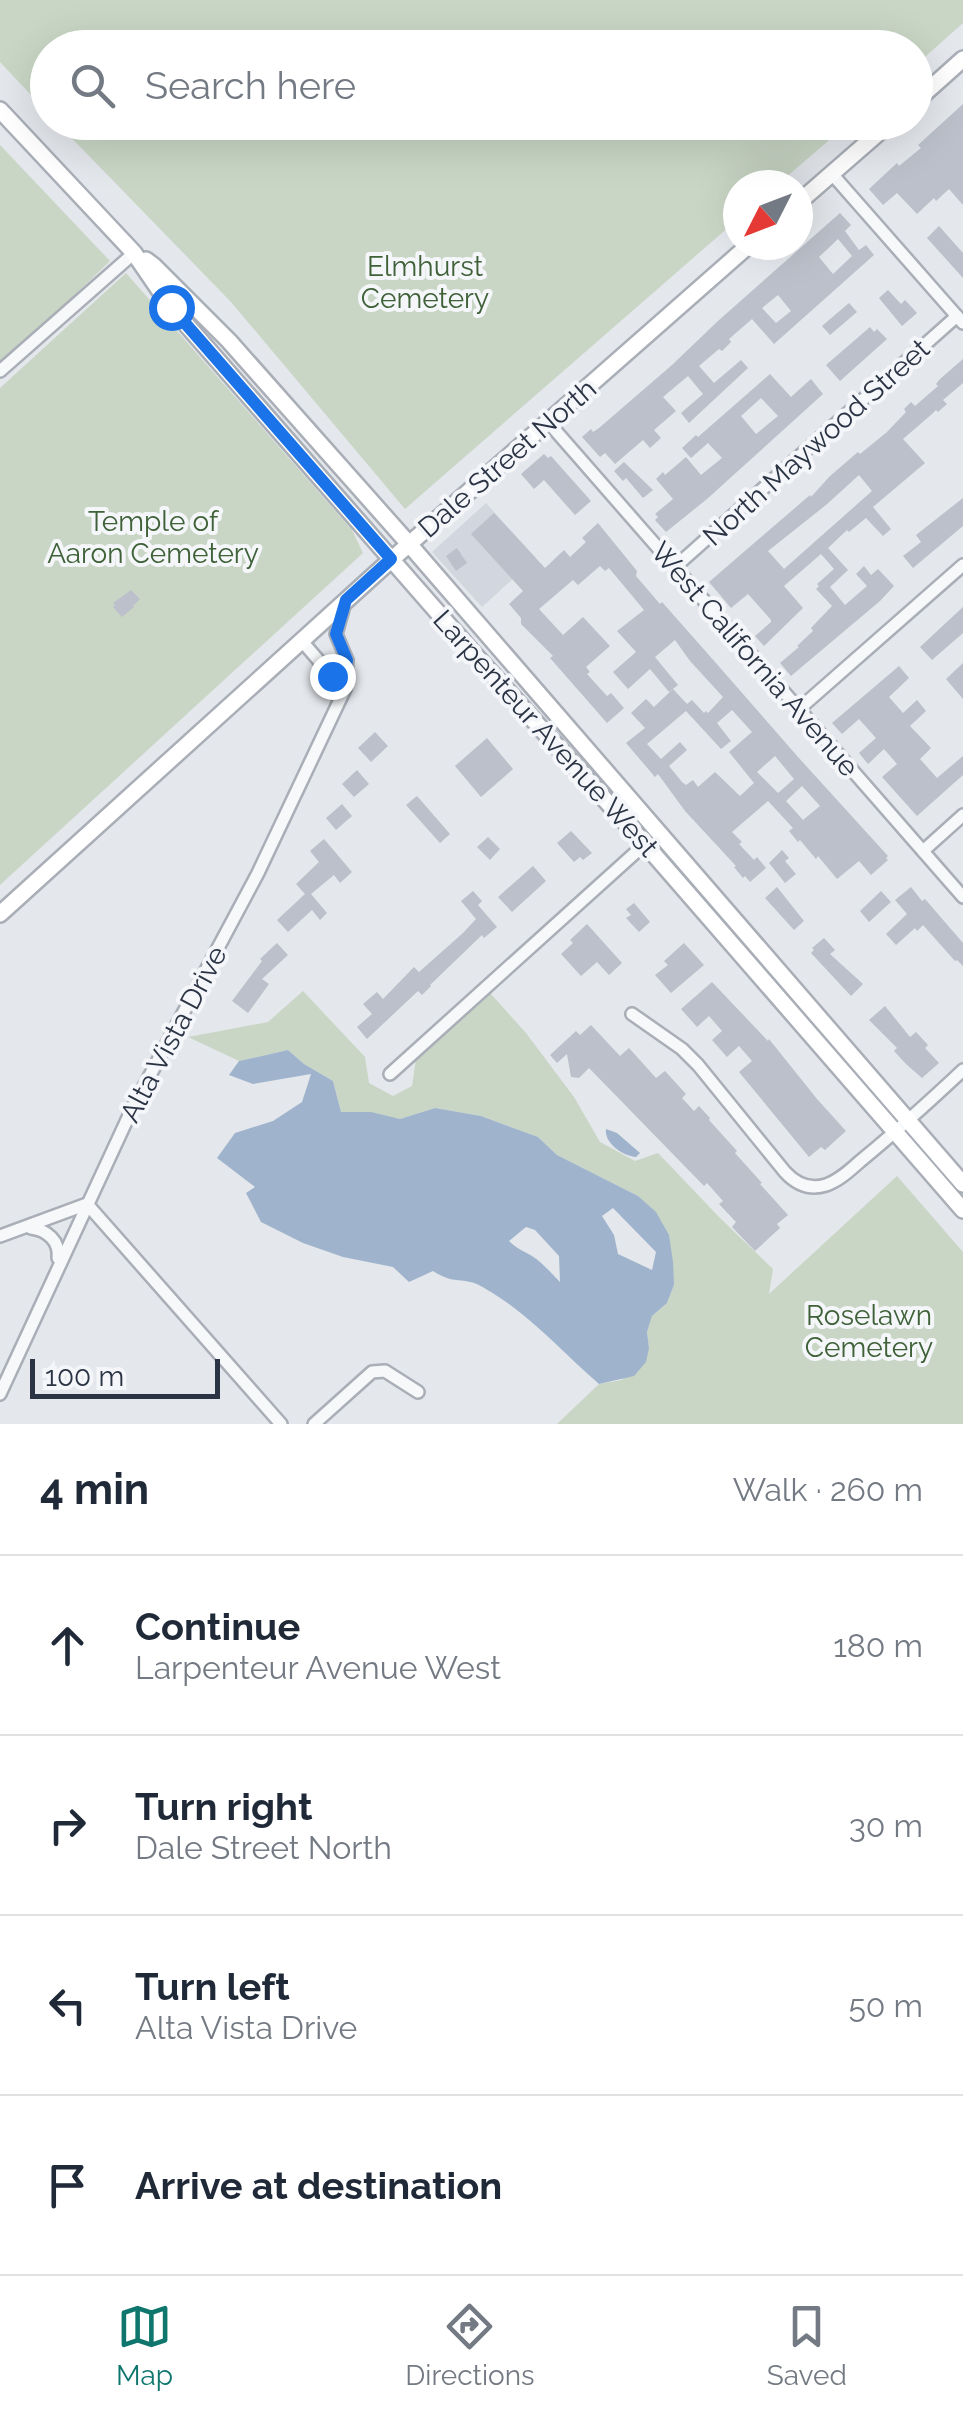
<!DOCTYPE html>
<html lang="en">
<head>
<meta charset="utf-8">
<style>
  :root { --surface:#fff; --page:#f6f6f7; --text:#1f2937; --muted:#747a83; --line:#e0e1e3; --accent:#0f766e }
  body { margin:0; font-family:Raleway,sans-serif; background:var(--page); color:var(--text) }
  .compass { position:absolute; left:723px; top:170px; width:90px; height:90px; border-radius:50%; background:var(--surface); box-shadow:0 10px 40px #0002; rotate:228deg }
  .scale { position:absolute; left:30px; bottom:25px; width:190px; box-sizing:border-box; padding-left:10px; border:5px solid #2b3445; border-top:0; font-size:28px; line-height:35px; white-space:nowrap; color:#2b3445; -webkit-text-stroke:8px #f4f6f9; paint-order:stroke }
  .stop { position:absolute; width:30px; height:30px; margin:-22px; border:8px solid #1a73e8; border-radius:50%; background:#fff }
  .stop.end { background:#1a73e8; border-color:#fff; box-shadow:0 2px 10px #0008 }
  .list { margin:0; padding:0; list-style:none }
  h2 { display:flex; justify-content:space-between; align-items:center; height:130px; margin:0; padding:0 40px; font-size:42px }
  h2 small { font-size:32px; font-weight:400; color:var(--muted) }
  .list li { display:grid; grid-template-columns:65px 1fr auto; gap:30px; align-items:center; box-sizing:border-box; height:180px; padding:0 40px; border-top:2px solid var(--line) }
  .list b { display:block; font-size:38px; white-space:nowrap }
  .list p { margin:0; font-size:32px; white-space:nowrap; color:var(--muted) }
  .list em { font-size:32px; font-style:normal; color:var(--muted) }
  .icon { flex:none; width:55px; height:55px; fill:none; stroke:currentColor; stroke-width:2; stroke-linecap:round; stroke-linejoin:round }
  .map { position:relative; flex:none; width:963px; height:1424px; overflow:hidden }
  .search { position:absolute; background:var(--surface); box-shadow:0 10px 40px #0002; left:30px; right:30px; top:30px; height:110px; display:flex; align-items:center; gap:25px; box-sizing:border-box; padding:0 35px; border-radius:55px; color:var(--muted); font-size:38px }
  .sheet { height:850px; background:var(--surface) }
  nav { display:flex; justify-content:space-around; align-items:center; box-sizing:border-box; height:140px; border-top:2px solid var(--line); background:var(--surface); font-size:28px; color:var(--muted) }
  nav a { display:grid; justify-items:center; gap:5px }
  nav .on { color:var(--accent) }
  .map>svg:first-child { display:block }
  .built { fill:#d2d6de }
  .green { fill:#c9d6c5 }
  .water { fill:#9fb4cc; fill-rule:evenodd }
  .building { fill:#bbc0ca; fill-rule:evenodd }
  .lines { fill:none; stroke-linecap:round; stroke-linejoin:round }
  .minor-casing { stroke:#a9aeb7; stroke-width:16 }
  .secondary-casing { stroke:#a9aeb7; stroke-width:20 }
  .minor { stroke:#f7f8fa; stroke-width:11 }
  .secondary { stroke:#fff; stroke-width:15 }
  .route { stroke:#1a73e8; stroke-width:12 }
  .labels { text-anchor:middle; stroke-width:8; stroke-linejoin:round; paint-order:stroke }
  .park-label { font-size:28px; fill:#3f6138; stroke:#f4f6f9 }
  .street-label { font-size:28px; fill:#2b3445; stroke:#f4f6f9 }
</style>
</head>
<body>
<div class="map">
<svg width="963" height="1424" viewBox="0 0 963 1424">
  <rect width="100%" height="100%" fill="#e4e7ec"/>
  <polygon class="built" points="486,503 536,558 482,607 432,552"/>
  <g class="green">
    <polygon points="0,0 963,0 963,23 916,65 916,48 48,48 47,112 0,62"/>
    <polygon points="57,123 849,123 777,185 738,185 738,219 405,509 231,302"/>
    <polygon points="0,145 110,261 0,367"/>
    <polygon points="126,273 352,530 363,553 0,885 0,388"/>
    <polygon points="303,991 365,1057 369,1083 393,1096 412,1086 416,1059 490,993 526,1033 574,1097 600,1142 635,1161 658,1153 721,1219 773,1269 769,1294 897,1176 963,1252 963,1424 557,1424 599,1384 622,1380 649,1348 647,1332 652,1316 667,1303 674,1285 638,1196 557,1155 538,1137 481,1116 435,1108 400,1119 341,1112 333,1081 304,1064 288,1050 239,1061 188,1037 268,1022"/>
  </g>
  <g class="water">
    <path d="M288,1050l16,14 29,17 8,31h30l29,7 35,-11 46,8 57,21 19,18 81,41 18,16 13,23 4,27 1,23 -7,18 -15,13 -5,16 2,16 -3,14 -12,14 -35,8c-36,-31 -67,-67 -108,-92 -7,-4 -14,-9 -21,-10 -19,-4 -19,0 -37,-11l-24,11 -16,-15 -50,-10 -40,-14 -42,-21 -15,-29 9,-6 -38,-29 18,-25 38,-12 29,-19 9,-28 -58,10 -24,-9 10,-14zM613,1208l43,44 -4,18 -34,-16 -4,-19 -12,-19zM526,1227l9,3 24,26 1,26c-9,-9 -17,-19 -28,-26 -8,-5 -15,-7 -23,-15z"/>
    <path d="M606,1129l11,4 23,20 -4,4c-13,-1 -32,-14 -30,-28z"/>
  </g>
  <g class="building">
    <polygon points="963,104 963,205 949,189 936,201 934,198 917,214 897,193 883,205 869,189 897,163 899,166 921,148 918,145"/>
    <path d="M840,213l11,12 -6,6 14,19 7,-5 8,10 -100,89 -22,-25 -23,20 2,3 -9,9 -3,-2 -20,17 15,17 27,-23 7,8 -59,55 -8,-10 22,-19 -15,-18 -25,21 13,14 -22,19 7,8 -11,10 -7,-8 -28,24 -10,-11 -5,4 -18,-20 9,-8 2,3 6,-4 73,-63 47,-45zM838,239l14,17 -19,18 -14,-17zM778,295l13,16 -15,12 -14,-15z"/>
    <polygon points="939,226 963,253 963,278 927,238"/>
    <polygon points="888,290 901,304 905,300 917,313 902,326 879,298"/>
    <polygon points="849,303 857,312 830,335 822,326"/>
    <polygon points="870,327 874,332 877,329 887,339 840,381 826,365"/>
    <path d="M963,359v24l-20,17 4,4 -9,8 -2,-2 -4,4 -29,25 22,24 -52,44 18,22 -8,7 -17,-18 -17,14 -2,-2 -19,18 20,22 -18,17 15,18 22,-19 -11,-12 8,-8 7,9 7,-6 16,17 -14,15 -89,75 -11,-13 19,-16 -2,-1 16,-15 -2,-3 21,-22 -16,-17 3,-3 -2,-2 17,-15 -13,-15 -37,32 19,22 -39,38 -9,-10 16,-14v-2l-23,-26 -17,14 -22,-26 101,-87 1,2 19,-21 28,-24 2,2 27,-22 19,-20 -2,-3 7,-7 4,4 23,-20 -2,-2 4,-5zM859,475l13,16 -88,78 -16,-18 58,-46z"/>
    <path d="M770,374l21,23 20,-18 12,15 -116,105 -41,33 -11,-12 3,-3 -3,-3 18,-15 -17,-20 7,-7 2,3 21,-18 15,18 21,-17 -14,-15 -17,15 -9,-10 14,-13 2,2zM761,398l17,18 -22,18 -15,-18z"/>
    <polygon points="544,454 548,458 551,456 591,501 575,515 544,480 534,489 521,474"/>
    <polygon points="624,462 653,490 643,498 626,478 623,481 614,471"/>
    <polygon points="963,498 963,526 913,568 903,556 921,542 916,535"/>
    <path d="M494,513l51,55 19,-18 6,7 16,-15 -4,-4 16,-15 39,48 -1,5 24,28 2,-2 46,52 90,103 90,99 -2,2 2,2 -17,15 -12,-14 -22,18 -19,-23 -2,3 -16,-19 -2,2 -9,-11 4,-3 -25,-27 -36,31 10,10 -3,2 15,16 3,-3 9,11 -16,14 -5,-6 -2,2 -9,-11 2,-1 -51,-55 -27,-37 -3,3 -29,-34 19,-15 -14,-15 15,-14 8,8 19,-18 14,15 5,-4 12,13 2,-2 2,2 15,-16 -33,-36 -15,-21 -20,17 23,28 -9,7 -19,-23 -22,20 -15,-17 23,-20 -19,-21 27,-21 -35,-42 -4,3 -5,-5 -22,19 -5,-5 -34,29 24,26 20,-18 27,29 -24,21 4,5 -3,2 20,22 4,-3 13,15 -17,15 -57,-65 3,-2 -32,-32v-6l-12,-14 14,-13 -52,-57zM732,710l20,22 -23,20 25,31 -14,13 -25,-24 -17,15 -5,-7 -7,5 -4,-3 -13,-16 18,-16 -7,-8 -19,17 -14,-15 39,-33 35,38 10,-8 -14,-18zM775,756l19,23 -16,14 -21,-21zM802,786l18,20 -17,14 -17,-19z"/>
    <polygon points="457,548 467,563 456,571 446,556"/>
    <polygon points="131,590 140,599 133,606 134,607 122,617 113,607 115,605 113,603"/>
    <polygon points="963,607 963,633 932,660 920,647"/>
    <polygon points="963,663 963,699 946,679"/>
    <polygon points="899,666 909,678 889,697 903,713 917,700 926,711 910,726 931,748 920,759 937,778 963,756 963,775 917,816 882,777 897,764 884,749 868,764 859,753 876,738 859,719 842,734 832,723"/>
    <polygon points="375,732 388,746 371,762 358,748"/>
    <polygon points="487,738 513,769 481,797 455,766"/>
    <polygon points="357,770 369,784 354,797 342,784"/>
    <polygon points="417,796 450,834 440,843 406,805"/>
    <polygon points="342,804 352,816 336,830 326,818"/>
    <polygon points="571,831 592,853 583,860 580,857 574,862 557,843"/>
    <polygon points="488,837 500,849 490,860 477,847"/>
    <polygon points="324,839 352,872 340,883 334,875 311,894 327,913 320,920 312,910 288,932 277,920 305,894 296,884 319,862 310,851"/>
    <polygon points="782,850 789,858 785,861 796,874 785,883 769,863"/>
    <polygon points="533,866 546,881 512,912 498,897"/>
    <polygon points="777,887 804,921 794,930 765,898"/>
    <polygon points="911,887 922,901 925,899 963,943 963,966 957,960 955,961 923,925 917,931 915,928 896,945 886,934 907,914 895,900"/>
    <polygon points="473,891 482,901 478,905 497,927 484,938 482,935 430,985 431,986 422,995 418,991 367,1039 357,1027 372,1014 363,1004 377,992 383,999 414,967 419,972 463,933 476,919 461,901"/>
    <polygon points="881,891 891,902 869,922 860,911"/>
    <polygon points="634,903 650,922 639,932 626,918 631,915 626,909"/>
    <polygon points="587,924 622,963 609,975 597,962 581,976 561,954 573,943 570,940"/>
    <polygon points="824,938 835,950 830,954 863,984 851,996 811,953 814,950 812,948"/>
    <polygon points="277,943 288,955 262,979 269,984 248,1013 232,1001 262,961 260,959"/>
    <polygon points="684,943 704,965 671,993 655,975 668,965 664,961"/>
    <polygon points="712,982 768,1041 769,1039 817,1099 846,1131 825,1150 821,1147 809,1157 739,1072 752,1061 739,1046 727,1057 712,1040 722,1031 709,1016 697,1027 681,1009"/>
    <polygon points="885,1006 910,1037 916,1032 928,1045 925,1048 939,1063 922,1078 906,1064 894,1051 897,1048 869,1020"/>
    <polygon points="591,1025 620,1056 629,1048 656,1078 665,1071 686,1094 682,1098 694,1111 699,1106 710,1118 709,1120 737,1151 735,1153 762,1183 760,1184 788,1215 777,1224 780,1228 755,1251 732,1227 736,1222 719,1204 723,1201 707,1183 704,1186 589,1068 579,1078 571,1077 567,1054 557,1063 550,1055 576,1031 580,1035"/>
  </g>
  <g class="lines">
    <defs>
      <g id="minor">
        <polyline points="832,174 963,323"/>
        <polyline points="0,371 134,253"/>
        <polyline points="548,422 963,897"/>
        <polyline points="675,567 957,316"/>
        <polyline points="301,640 332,676 345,675"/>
        <polyline points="799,709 963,565"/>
        <polyline points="923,851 963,815"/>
        <path d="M632,1014l50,35 16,16 87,107c11,12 25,18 41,13 15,-5 27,-18 38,-27 34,-28 67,-58 99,-88"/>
        <polyline points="390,1074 645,844"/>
        <path d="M31,1228c16,2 29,13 27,30"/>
        <polyline points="0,1236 87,1204 281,1424"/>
        <polyline points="0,1394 132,1109 258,873 345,689 347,660 336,634 345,602"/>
        <polyline points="314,1424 372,1372 385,1371 418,1392"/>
      </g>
      <g id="secondary">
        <polyline points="916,101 963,59"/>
        <polyline points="0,110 134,253 171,307 474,654 645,844 963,1210"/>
        <polyline points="798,203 891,122"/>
        <polyline points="146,260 154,266 229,341 409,544 963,1184"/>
        <polyline points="0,914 382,568 749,245"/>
      </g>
    </defs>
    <use href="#minor" class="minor-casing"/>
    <use href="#secondary" class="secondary-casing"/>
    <use href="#minor" class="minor"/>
    <use href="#secondary" class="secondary"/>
  </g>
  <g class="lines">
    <polyline class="route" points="171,307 391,559 346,600 336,634 347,660 345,676 332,676"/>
  </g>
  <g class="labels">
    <g class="park-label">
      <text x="425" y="276">Elmhurst<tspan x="425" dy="32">Cemetery</tspan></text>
      <text x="153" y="531">Temple of<tspan x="153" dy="32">Aaron Cemetery</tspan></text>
      <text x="869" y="1325">Roselawn<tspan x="869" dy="32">Cemetery</tspan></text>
    </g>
    <g class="street-label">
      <text transform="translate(816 442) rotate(-42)" y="10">North Maywood Street</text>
      <text transform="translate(507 458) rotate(-41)" y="10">Dale Street North</text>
      <text transform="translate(755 659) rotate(49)" y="10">West California Avenue</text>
      <text transform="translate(546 733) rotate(48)" y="10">Larpenteur Avenue West</text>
      <text transform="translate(173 1034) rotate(-62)" y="10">Alta Vista Drive</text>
    </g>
  </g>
</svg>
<svg class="compass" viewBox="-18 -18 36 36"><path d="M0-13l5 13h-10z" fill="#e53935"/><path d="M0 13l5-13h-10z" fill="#747a83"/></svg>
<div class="scale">100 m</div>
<div class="stop" style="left:171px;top:307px"></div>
<div class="stop end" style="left:332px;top:676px"></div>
<div class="search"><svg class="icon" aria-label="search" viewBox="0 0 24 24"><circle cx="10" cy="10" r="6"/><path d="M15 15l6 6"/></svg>Search here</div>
</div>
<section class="sheet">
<h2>4 min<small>Walk · 260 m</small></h2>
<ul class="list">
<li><svg class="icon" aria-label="ahead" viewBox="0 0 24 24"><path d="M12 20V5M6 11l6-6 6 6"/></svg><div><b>Continue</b><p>Larpenteur Avenue West</p></div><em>180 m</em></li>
<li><svg class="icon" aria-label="right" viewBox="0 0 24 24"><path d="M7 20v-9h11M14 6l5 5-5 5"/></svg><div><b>Turn right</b><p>Dale Street North</p></div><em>30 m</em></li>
<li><svg class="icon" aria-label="left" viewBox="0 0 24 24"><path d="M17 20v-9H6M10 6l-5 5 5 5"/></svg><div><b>Turn left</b><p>Alta Vista Drive</p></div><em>50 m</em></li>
<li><svg class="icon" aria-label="arrive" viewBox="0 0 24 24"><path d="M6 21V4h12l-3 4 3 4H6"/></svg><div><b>Arrive at destination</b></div></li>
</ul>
</section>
<nav>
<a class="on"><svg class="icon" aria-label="map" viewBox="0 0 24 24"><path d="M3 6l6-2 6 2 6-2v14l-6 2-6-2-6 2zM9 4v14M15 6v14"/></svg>Map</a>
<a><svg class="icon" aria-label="directions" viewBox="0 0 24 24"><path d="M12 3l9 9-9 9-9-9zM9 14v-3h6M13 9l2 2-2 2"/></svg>Directions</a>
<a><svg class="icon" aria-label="saved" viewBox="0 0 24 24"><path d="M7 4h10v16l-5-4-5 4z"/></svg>Saved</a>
</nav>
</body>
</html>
